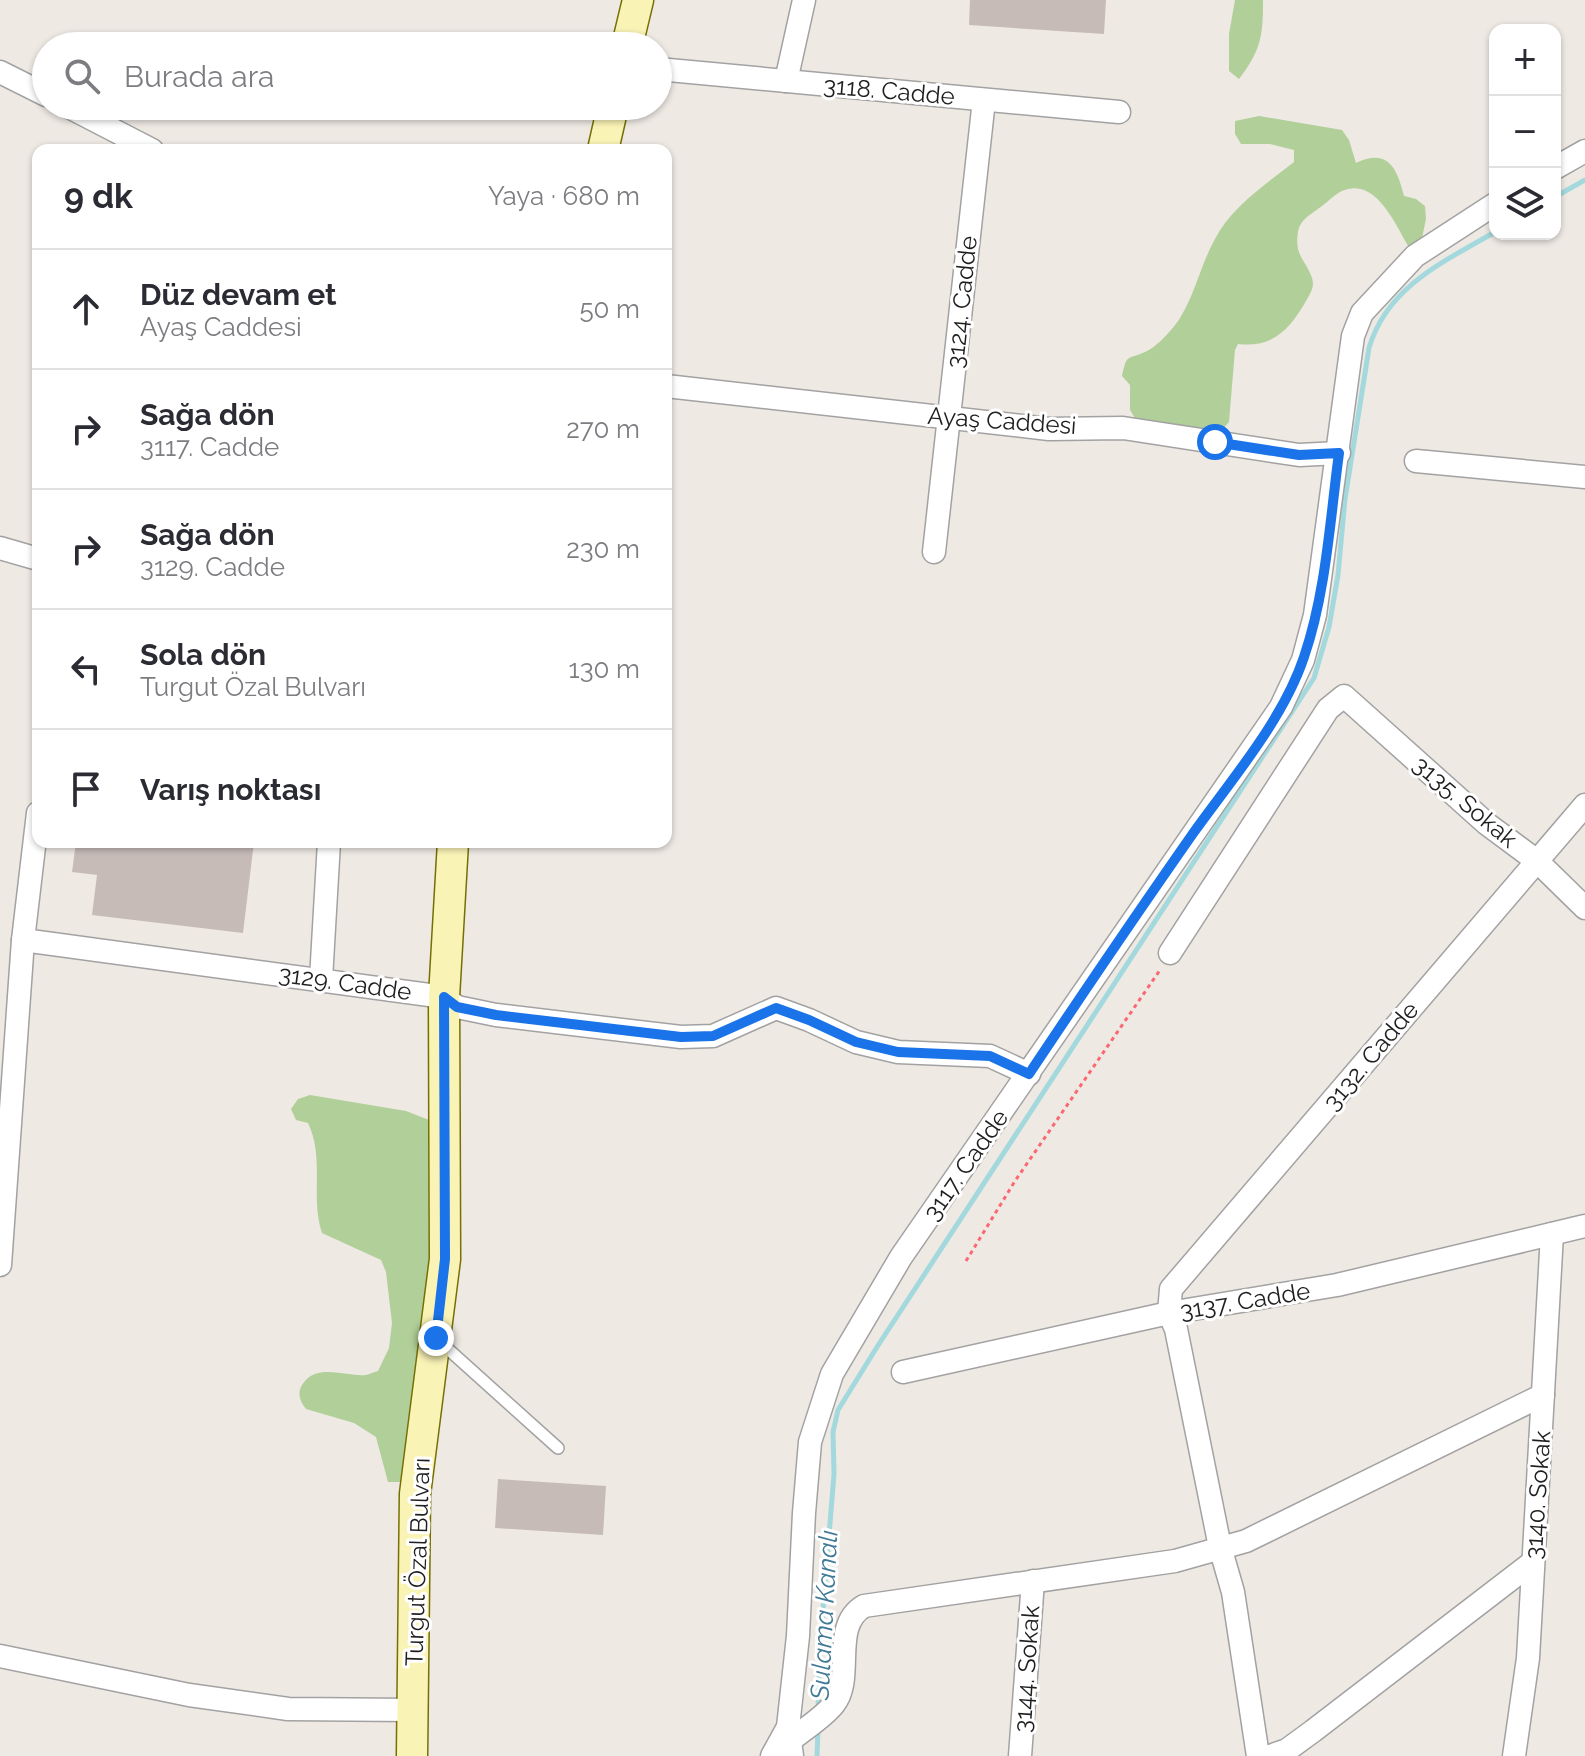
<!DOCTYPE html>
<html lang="tr">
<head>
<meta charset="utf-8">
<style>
  :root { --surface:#fff; --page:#f7f7f7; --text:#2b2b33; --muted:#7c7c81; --line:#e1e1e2 }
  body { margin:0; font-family:Raleway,sans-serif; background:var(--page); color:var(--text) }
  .controls { position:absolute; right:24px; top:24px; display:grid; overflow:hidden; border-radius:16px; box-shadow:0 2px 6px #0004 }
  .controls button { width:72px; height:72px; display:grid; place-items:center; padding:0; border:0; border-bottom:2px solid var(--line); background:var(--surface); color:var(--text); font:40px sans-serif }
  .stop { position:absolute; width:24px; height:24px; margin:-18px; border:6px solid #1a73e8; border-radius:50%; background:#fff }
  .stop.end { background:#1a73e8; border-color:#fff; box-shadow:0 2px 8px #0008 }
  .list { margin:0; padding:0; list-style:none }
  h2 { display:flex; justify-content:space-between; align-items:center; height:104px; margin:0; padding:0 32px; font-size:34px }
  h2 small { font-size:26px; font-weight:400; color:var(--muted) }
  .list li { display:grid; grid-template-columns:52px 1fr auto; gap:24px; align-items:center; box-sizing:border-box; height:120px; padding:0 32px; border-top:2px solid var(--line) }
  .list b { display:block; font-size:30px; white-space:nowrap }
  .list p { margin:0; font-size:26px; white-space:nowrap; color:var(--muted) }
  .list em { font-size:26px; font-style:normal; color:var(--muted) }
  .icon { flex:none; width:44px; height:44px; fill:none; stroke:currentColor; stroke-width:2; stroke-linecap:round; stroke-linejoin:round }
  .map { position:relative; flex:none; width:1585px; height:1756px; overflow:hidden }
  .search { position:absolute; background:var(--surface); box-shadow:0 2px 6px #0004; left:32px; top:32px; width:640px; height:88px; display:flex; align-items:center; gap:20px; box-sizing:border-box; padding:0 28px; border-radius:44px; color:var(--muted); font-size:30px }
  .panel { position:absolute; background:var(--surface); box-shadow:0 2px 6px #0004; left:32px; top:144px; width:640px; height:704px; border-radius:16px }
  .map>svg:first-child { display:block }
  .forest { fill:#b1cf98 }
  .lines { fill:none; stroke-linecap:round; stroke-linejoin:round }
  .stream { stroke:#a3d9dd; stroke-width:5 }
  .building { fill:#c7bbb7 }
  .lane-casing { stroke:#a2a2a2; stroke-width:14 }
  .street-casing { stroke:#a2a2a2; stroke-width:25 }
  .secondary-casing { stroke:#767004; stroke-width:33 }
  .path { stroke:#fb6871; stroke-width:3; stroke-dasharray:4 4; stroke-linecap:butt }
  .lane { stroke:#fff; stroke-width:11 }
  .street { stroke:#fff; stroke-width:22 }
  .secondary { stroke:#faf3b6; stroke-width:30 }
  .route { stroke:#1a73e8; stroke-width:10 }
  .labels { text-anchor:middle; stroke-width:6; stroke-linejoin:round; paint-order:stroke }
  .street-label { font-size:24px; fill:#1e1e1e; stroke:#fff }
  .water-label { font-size:26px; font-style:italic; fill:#417a96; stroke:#fff }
</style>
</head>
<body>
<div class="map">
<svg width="1585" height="1756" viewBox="0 0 1585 1756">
  <rect width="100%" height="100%" fill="#efe9e4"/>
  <g class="forest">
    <path d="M1235,0h28c0,36 -2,50 -24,79l-10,-8v-37z"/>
    <path d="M1259,116l83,14 7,10 7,23c32,-15 41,5 48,33l12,3 9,7 1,13 -5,24 -11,6c-14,-22 -33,-73 -68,-58 -7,3 -13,10 -20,15 -9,7 -22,13 -24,26 -4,24 8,28 14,46 3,9 -2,16 -6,23 -16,28 -33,47 -68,43l-3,6 -6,72 -9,10 -25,-2 -24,-7 -11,4 -24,-7 -6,-10v-25l-8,-9c5,-23 5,-16 23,-24 12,-5 28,-23 35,-34 15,-24 21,-54 35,-79 17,-33 50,-54 79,-77v-12l-24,-6h-29l-6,-10v-13z"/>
    <path d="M310,1095l96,16 23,9c16,115 -6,238 -21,352l-7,10h-13l-12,-45 -22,-14 -48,-14c-7,-9 -10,-18 -1,-28 15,-17 41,-4 61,-6 1,0 11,-4 12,-4l11,-23 3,-25 -6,-51 -5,-12 -59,-27c-12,-36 3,-75 -14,-110l-12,-3 -5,-11 7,-10z"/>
  </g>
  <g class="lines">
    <g class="stream">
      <polyline points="1555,197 1585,180"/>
      <path d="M818,1711l2,-64 14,-173 -1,-42 5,-22 39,-63 437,-669 15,-51 9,-52 7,-76 24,-151c18,-61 74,-86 126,-116"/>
      <polyline points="817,1756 818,1729"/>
    </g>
  </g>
  <g class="building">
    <polygon points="970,0 1106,0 1104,34 969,25"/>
    <polygon points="76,842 254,842 243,933 92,915 97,875 72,872"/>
    <polygon points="498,1479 606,1486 603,1535 495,1528"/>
  </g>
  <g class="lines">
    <defs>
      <polyline id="lane" points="439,1341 558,1448"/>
      <g id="street">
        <polyline points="658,69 1119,112"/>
        <polyline points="0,72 46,95"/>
        <polyline points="786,81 804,0"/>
        <polyline points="67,106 152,150"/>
        <polyline points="1555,168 1585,151"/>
        <polyline points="666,386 1049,429 1123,428 1299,455 1339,453"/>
        <polyline points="1416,461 1585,477"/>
        <polyline points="0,548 38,559"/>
        <polyline points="934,552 984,100"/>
        <polyline points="23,940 444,997 457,1007 496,1015 681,1037 713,1036 776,1008 809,1020 856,1042 898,1052 990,1056 1029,1074"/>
        <polyline points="1170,953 1328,709 1344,696 1487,824 1537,861 1585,908"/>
        <polyline points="321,979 329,842"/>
        <polyline points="0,1265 23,940 38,813"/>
        <polyline points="903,1372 1169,1313 1337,1285 1585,1226"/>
        <polyline points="0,1656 189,1695 288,1709 413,1710"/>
        <path d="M790,1741c14,-12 33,-23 44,-37 21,-26 -4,-78 30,-98l311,-45 71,-20 297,-146"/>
        <polyline points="772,1756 788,1727"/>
        <polyline points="792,1756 788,1727 798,1636 804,1513 810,1442 832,1374 901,1257 1281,707 1303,660 1315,615 1353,336 1362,313 1415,256 1495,204"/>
        <polyline points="1020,1756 1033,1581"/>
        <polyline points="1258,1756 1233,1592 1220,1547 1176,1329 1169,1313 1171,1289 1585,805"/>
        <polyline points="1270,1756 1287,1750 1313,1731 1533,1562"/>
        <polyline points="1514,1756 1528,1658 1552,1234"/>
      </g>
      <g id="secondary">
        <polyline points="627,46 638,0"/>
        <polyline points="603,150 613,106"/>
        <polyline points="412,1756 415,1494 445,1259 444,997 453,842"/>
      </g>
    </defs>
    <use href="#lane" class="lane-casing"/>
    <use href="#street" class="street-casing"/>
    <use href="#secondary" class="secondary-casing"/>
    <polyline class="path" points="966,1261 1015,1181 1160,970"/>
    <use href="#lane" class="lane"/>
    <use href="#street" class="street"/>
    <use href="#secondary" class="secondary"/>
  </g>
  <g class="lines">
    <path class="route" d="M436,1338l9,-79 -1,-262 13,10 39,8 185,22 32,-1 63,-28 33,12 47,22 42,10 92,4 39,18c54,-81 109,-162 165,-242 38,-53 89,-112 110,-175 22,-64 26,-137 35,-204l-40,2 -84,-13"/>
  </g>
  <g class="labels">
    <g class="street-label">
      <text transform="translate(889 91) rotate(5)" y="8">3118. Cadde</text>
      <text transform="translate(962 302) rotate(-84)" y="8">3124. Cadde</text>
      <text transform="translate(1002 421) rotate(4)" y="8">Ayaş Caddesi</text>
      <text transform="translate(1465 802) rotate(40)" y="8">3135. Sokak</text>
      <text transform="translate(345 983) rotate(8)" y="8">3129. Cadde</text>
      <text transform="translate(1371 1056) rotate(-50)" y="8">3132. Cadde</text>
      <text transform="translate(966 1165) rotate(-55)" y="8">3117. Cadde</text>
      <text transform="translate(1245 1301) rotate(-9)" y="8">3137. Cadde</text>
      <text transform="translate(1538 1495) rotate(-86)" y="8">3140. Sokak</text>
      <text transform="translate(418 1562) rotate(-88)" y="8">Turgut Özal Bulvarı</text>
      <text transform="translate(1027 1669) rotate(-86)" y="8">3144. Sokak</text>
    </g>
    <g class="water-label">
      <text transform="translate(824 1615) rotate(-87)" y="9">Sulama Kanalı</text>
    </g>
  </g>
</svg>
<div class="controls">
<button>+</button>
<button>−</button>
<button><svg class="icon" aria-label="layers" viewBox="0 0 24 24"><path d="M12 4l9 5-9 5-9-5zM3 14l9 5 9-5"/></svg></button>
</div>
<div class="stop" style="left:1215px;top:442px"></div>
<div class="stop end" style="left:436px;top:1338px"></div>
<div class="search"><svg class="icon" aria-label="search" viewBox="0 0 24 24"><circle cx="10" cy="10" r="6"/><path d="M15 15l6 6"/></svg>Burada ara</div>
<section class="panel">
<h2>9 dk<small>Yaya · 680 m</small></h2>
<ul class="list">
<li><svg class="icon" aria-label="ahead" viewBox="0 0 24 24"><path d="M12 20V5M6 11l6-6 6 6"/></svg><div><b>Düz devam et</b><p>Ayaş Caddesi</p></div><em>50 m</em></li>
<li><svg class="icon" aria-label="right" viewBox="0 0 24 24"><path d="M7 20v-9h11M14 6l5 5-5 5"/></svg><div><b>Sağa dön</b><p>3117. Cadde</p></div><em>270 m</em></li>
<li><svg class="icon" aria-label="right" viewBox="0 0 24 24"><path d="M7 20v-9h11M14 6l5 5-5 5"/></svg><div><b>Sağa dön</b><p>3129. Cadde</p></div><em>230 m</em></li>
<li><svg class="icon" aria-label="left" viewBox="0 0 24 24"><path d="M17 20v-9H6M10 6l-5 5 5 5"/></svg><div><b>Sola dön</b><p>Turgut Özal Bulvarı</p></div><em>130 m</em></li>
<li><svg class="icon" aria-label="arrive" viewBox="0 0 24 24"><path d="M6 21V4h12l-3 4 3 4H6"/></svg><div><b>Varış noktası</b></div></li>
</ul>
</section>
</div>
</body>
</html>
